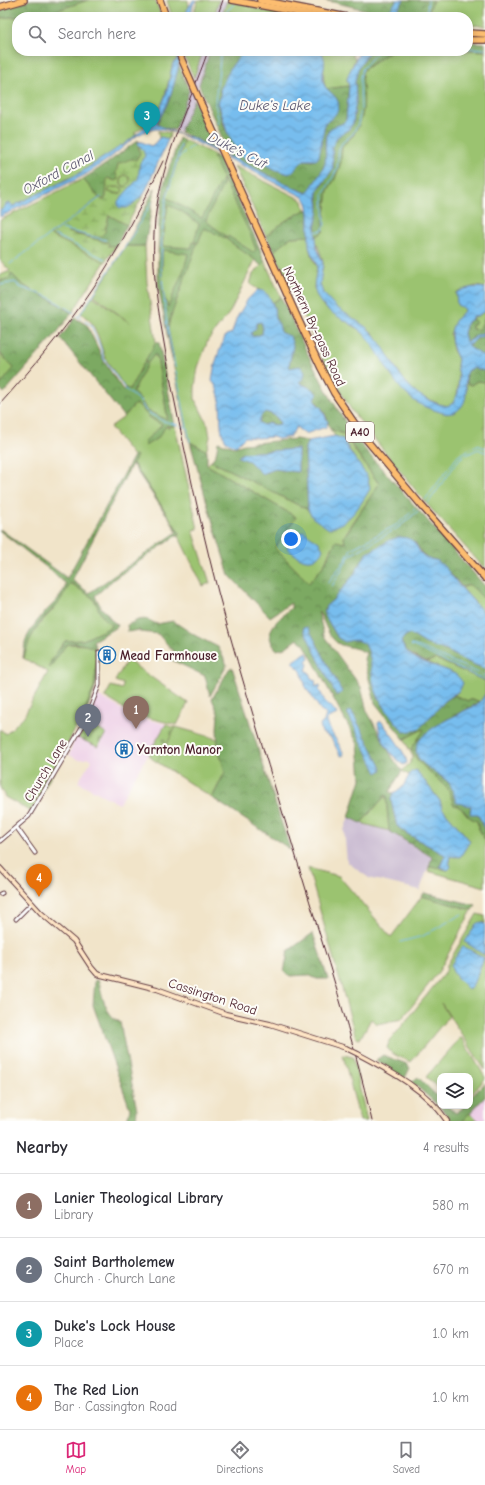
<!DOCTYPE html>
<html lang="en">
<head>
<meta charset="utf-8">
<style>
  :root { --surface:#fff; --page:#f7f7f7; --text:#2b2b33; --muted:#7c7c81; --line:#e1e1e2; --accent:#db2777 }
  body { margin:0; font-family:"Comic Neue",sans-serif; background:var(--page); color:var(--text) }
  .controls { position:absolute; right:12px; bottom:12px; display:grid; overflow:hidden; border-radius:8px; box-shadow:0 2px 10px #0003 }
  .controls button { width:36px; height:36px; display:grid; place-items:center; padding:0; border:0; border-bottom:1px solid var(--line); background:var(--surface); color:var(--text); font:20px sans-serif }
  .you { position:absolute; left:291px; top:539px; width:14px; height:14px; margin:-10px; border:3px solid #fff; border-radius:50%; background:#1a73e8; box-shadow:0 0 0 6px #1a73e833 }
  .badge { display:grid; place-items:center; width:26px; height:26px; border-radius:50%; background:var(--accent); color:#fff; font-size:13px; font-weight:700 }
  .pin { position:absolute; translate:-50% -33px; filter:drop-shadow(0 1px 2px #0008) }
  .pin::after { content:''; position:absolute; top:21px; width:14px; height:12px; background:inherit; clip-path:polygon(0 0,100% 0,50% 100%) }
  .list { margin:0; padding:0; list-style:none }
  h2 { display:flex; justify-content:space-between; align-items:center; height:52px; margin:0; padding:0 16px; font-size:17px }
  h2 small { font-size:13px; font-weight:400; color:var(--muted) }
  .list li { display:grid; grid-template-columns:26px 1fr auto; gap:12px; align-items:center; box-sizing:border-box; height:64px; padding:0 16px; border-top:1px solid var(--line) }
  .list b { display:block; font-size:15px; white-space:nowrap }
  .list p { margin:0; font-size:13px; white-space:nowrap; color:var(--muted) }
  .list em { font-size:13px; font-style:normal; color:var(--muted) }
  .icon { flex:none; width:22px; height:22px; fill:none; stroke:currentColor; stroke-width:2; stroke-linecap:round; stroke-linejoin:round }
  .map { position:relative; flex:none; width:485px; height:1121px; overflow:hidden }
  .search { position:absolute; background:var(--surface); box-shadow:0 2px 10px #0003; left:12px; right:12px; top:12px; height:44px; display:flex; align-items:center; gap:10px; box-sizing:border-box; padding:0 14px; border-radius:16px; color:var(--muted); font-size:15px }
  .sheet { height:308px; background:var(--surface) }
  nav { display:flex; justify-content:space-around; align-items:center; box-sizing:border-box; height:56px; border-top:1px solid var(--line); background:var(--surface); font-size:11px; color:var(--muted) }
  nav a { display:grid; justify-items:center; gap:2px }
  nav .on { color:var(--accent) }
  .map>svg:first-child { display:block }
  .built { fill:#eed0e7 }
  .industrial { fill:#ccbed3 }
  .green { fill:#9bc36f; stroke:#72714d; fill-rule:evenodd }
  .forest { fill:url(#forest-crowns); stroke:#636446; fill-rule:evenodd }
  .wetland { fill:url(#wetland-marsh); stroke:#72714d; fill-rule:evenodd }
  .cemetery { fill:url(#cemetery-stones); stroke:#72714d }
  .water { fill:url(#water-waves); stroke:#606e8c; fill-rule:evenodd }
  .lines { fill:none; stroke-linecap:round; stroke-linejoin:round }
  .stream { stroke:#77bdee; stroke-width:1 }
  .street-casing { stroke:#633d43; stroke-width:5 }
  .secondary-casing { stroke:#633d43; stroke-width:6 }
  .highway-casing { stroke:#633d43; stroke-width:8 }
  .street { stroke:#fff; stroke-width:3 }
  .secondary { stroke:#fee5c5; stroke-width:4 }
  .highway { stroke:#fcbd6f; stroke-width:5.5 }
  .rail { stroke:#4a1f2b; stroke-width:1 }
  .secondary-bridge-casing { stroke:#633d43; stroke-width:6; stroke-linecap:butt }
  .highway-bridge-casing { stroke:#633d43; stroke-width:8; stroke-linecap:butt }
  .secondary-bridge { stroke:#fee5c5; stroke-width:4 }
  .highway-bridge { stroke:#fcbd6f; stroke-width:5.5 }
  .labels { text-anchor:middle; stroke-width:4; stroke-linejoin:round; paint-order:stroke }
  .shield { fill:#fdfcf7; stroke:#806168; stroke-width:1 }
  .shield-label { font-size:12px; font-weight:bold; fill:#4a1f2b }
  .street-label { font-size:13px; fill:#4a1f2b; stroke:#fdfcf7 }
  .poi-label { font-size:13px; font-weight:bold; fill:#4a1f2b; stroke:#fdfcf7; text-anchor:start }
  .water-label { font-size:14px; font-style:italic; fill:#5a566f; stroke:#fdfcf7 }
</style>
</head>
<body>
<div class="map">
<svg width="485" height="1121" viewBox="0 0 485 1121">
  <defs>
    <pattern id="forest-crowns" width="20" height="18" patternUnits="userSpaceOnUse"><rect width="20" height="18" fill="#7ca962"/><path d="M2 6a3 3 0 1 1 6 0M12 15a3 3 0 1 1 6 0" fill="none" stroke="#688951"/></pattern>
    <pattern id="wetland-marsh" width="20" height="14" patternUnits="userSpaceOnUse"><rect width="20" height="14" fill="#9bc36f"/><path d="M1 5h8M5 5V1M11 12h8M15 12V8" fill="none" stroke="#809e5b"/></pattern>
    <pattern id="cemetery-stones" width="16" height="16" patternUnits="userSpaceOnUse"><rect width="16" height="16" fill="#9bc36f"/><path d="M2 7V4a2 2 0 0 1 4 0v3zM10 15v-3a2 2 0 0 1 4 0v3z" fill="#809e5b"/></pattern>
    <pattern id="water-waves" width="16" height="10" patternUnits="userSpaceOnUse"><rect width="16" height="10" fill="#77bdee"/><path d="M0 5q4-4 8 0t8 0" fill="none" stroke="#6499c1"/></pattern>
  </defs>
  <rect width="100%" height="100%" fill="#fdfcf7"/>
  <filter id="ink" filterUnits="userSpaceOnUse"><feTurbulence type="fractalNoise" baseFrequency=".025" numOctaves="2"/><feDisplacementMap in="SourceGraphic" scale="8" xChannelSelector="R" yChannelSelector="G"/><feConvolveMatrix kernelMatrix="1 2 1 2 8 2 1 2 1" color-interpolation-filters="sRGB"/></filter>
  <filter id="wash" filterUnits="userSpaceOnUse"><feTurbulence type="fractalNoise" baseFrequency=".012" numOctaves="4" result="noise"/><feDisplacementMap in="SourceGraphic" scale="16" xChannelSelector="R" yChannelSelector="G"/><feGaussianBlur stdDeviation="0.9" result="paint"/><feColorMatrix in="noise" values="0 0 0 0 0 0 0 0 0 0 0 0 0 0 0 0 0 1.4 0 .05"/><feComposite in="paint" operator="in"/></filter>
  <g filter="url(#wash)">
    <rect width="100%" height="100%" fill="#f1e4c9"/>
    <g class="built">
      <polygon points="96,694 133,716 166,724 119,804 78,782 92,760 89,758 79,760 69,755 73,743 85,722"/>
      <polygon points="485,1097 485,1121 479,1121 469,1113"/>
    </g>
    <g class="industrial">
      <polygon points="219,0 227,1 222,17 214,17"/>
      <polygon points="203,51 210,51 194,99 180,132 175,130"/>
      <polygon points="349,817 361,823 389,831 432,857 420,890 369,878 347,862 344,830"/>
    </g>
    <g class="green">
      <polygon points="88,0 155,0 162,17 17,17 17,51 173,51 177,60 173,63 165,96 161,106 151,121 134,133 137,134 122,146 120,145 115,150 78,174 13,206 11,204 0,212 0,18 46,14"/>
      <polygon points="167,0 188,0 189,7 186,17 172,17"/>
      <polygon points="198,0 219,0 214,17 192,17"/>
      <polygon points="433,0 485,0 485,26 468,25 468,17 427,17"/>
      <polygon points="227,1 252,6 253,8 304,17 230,17 231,12 223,12"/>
      <path d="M468,50l17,1v237l-9,-2 -20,6 1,11 6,5 1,3 -7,7 -7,16 3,16 5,9 -1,7 2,9 -2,22 -6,8 -3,1 -6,-1 -20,-8 -8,-6 -10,-11 -31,-47c-14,-13 -48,-26 -53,-47 -1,-7 3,-15 3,-22 0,-7 -6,-18 -8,-27l8,-5 5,-42 7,-11 6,-17 1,-16 12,-11 9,-44 -1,-17 1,-4 28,-19h77z"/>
      <polygon points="184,51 203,51 194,78 183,53"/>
      <path d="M321,51h32l-1,4 3,4 -8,20 2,7 -23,3c-6,-15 2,-26 -5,-38z"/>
      <polygon points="158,131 171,133 168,140 165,138 159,138"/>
      <polygon points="184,140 215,155 261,252 256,258 230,312 208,340 198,367 195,387 195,399 208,425 210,437 206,452 189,441 165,324 169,313 162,291 162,247 168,202 166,197"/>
      <polygon points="234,166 300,199 303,201 305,210 285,221 266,236"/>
      <polygon points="125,175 129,176 130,182 126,187 121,184 121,177"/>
      <path d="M83,179l16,19 -49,37 55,27 -33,51c-8,-5 -16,-11 -24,-15 -16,-7 -25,-11 -37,-25l-1,5 -10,3v-6l10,-4 -10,-11v-40z"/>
      <polygon points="112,187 121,187 123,190 121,194 108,192 109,189"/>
      <polygon points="309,236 310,251 317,267 314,288 324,307 358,329 364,334 376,349 393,378 422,405 447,414 464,402 466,392 466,383 471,385 477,381 485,382 485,569 426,503 352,411 326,366 274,251 291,237"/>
      <polygon points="126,246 145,246 147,283 156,342 150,353 157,357 168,421 146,410 142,402 131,390 125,388 105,358 98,336 92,323 81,313 93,296 130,323 94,295"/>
      <path d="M265,262l16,35 -9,6c-6,-12 -13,-12 -22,-19l3,-10z"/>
      <polygon points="485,311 485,317 479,330 472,329 472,319 473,316 479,315"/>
      <polygon points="0,353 14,369 0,385"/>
      <path d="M135,404c6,2 8,6 12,11 5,5 15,10 22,13l-1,-2h7l23,103 -5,1 17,53 -7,3 -34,-69 -6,-7 -32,-48 3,-5 -24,-30 14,-10z"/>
      <polygon points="330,429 343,434 379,484 344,536 345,543 331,548 324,565 309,584 275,548 296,517 207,465 211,461 308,510 313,518 356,461 343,439 335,436"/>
      <polygon points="70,583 93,598 104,619 111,625 109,628 83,640 65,641 52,659 49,666 65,644 88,645 95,649 97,659 94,692 54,771 31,812 5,797 0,787 0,729 6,734 24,716 48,672 23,658 29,641 33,634 41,622 53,610"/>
      <polygon points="470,585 485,600 485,614 462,588"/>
      <polygon points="436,659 485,681 485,694 480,702 473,699 468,701 454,695 460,690 453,673 426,662"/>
      <polygon points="127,660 188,703 177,725 133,714 105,697 111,686 122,689 123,684 115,681"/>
      <polygon points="176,727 218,739 218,747 225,772 212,798 157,762"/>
      <path d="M423,729l2,1 -14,19 7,12 30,28 6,16c8,2 9,5 14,11 2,2 6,4 9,5l2,8 6,11v47l-57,-16 1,-4 19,3 2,-14 6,1 6,-4 8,-12 -28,-33 -2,-7 -24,-31 -4,2 -3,3 -7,-4 8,-8 3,-6 -9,-18z"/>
      <polygon points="386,795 389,831 361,823"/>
      <polygon points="308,868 339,876 391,937 422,896 472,910 439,971 402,1019 377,1024 371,1019 360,1039 356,1038"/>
      <path d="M477,914l8,2v8l-3,-2 3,31v117l-44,-67 8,13 -38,46 -18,-8 -6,-6 2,-6 57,-71 1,-6zM484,958l-12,29 -4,2 -16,-19z"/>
      <polygon points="461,1037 485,1077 485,1079 470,1096 470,1076 440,1076 440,1089 426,1077"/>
      <polygon points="343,1055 353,1057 367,1121 360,1121"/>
      <polygon points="469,1113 479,1121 462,1121"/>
    </g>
    <g class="forest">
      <polygon points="31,0 88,0 46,14 0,18 0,11 13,5"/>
      <polygon points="324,0 397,0 387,15"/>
      <polygon points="404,0 433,0 427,17 392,17"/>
      <polygon points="468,42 485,43 485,51 468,50"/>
      <path d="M210,51h34l-13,16 -11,23 1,6 -3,6 6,24 10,19 15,15 10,1 17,9 13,4 15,-14 9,1 7,-18 5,-20c8,-4 17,-15 11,-25 -2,-3 -7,-6 -10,-9l23,-3 -3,34c-5,7 -13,5 -18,12 -7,10 1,24 -3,34 -4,10 -12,18 -17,27l-14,-5 -62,-31h-3l-6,-17 -24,-55z"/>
      <path d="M369,51h22l-28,19 -1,4c2,20 5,45 -9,61 -3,4 -8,8 -11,11l-1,16 -6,17 -7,11 -5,42 -8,5v-9l4,-23 -2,-14 16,-22 -1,-21 5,-11 12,-8 4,-6 3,-23 -1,-19 3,-12z"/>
      <polygon points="179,65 189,91 175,130 161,127 157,123 169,101"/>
      <polygon points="194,99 215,148 180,132"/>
      <path d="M179,138l5,2 -18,57 36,21 20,-39 2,2 -1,4 -16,33 -1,3 20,15 -1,2 -21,-10 -6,15 -4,-2 5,-17 -18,-13 -13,-6 -6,41 29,2 2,-6 4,2 -27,75 -2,10 6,30h-2l-14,-74v-30l1,-36 5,-35zM162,250l26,4 -4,15 -16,38 -6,-16z"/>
      <polygon points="138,140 140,142 138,144 140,154 136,160 118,164 119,179 115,181 108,178 106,197 104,200 99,198 83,179 106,164"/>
      <polygon points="213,157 218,157 255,237 265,262 261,266 255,260 226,239 228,236 253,252 256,250 251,236"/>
      <polygon points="155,188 145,246 126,246"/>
      <polygon points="307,209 309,213 309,236 291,237 274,251 266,236 285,221"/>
      <polygon points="109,215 127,225 116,246 107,246 108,243 62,231 105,232"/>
      <path d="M11,273c12,14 21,18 37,25 8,4 16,10 24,15l-16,21 -52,59 -4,-4v-4l14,-17 -14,-15v-72l10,-3z"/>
      <path d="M281,297c29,61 56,126 104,175l100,114v14l-15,-15 -8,2 -14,-16 -12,-11 -9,-1 -5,-6 -7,-11 -49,12 -13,22 -20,24 -7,6 -2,8 14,24c7,0 16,0 22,3 17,9 9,33 15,48 6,16 18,30 29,43l22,-12 19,-19 9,-6 14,6 5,-2 7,3 -34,18 -27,20v18l22,19 6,4 4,5 3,12 17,8 -1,5 8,3 7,17v9l-6,-11 -2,-8c-3,-1 -7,-3 -9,-5 -5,-6 -6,-9 -14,-11l-6,-16 -30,-28 -7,-12 13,-19 -1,-1 -19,10 -29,-36 -11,-44 2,-6c-11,-6 -15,-5 -25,-8 -13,-5 -16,-24 -23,-34l6,25 37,51 6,24 25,46 10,14 -13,21 4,1 -2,7 6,26 9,7 39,22 -5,11 4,3 -15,-2 3,-10 -43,-26 -3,-36 -25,28 -12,-6 12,-38 -3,-35 -54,-100 -7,-5 -12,9 -8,2c-17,-18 1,-30 14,-42v-5l-21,14 -41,-42 -20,-65 -19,-68 17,9v14l89,52 -21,31 34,35 15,-18 12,-24 9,2 -1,-6 35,-53 -35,-50 -14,-5c-2,-7 -4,-16 -9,-22 -3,-4 -5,-4 -6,-8l2,-5c-5,-7 -12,-8 -19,-13l-3,-14 -5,2 -1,-4 4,-19 -12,-13 -2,-9 -4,-5 -1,-12 -2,-4z"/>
      <path d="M485,317v8l-2,8 -17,9c-3,-9 -3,-18 6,-23l4,2 -1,3 -3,1v4l7,1z"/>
      <polygon points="75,318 87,325 105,363 123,390 125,388 130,389 144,362 147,364 133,392 142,402 146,410 168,420 157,357 154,355 148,363 145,361 156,342 159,342 175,426 166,426 158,438 145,446 145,441 162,425 148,416 140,406 135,404 124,417 60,338"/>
      <polygon points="261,322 263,328 262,334 253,337 251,333 256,328 256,323"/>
      <path d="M485,331v26l-13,-8 -5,-5c6,-2 10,-6 16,-8z"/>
      <polygon points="473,368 485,371 485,382 477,381 471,385 466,383 467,371"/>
      <path d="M265,412c8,2 12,4 15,12l-5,1 -5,-2 -7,2 -4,-3 2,-6z"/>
      <path d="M296,439l12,2 -3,7 3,62 -97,-49 5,-7 2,-12 16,5 10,-3zM298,449v23l-23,-3 -13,5 -13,-13 -10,-5 4,-3z"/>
      <path d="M135,454l2,2 -4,7 47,70 -66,46 -19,17 7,13 5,4 4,7 6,4 1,2 -25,15c12,29 3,47 -9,75l-3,2 13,-30 3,-29 -2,-10c-9,-5 -19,-7 -29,-4l-15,21 -1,2 -1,-2 3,-7 13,-18 18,-1 26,-12 2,-3 -10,-10 -6,-14 -2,-3 -22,-15 -13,21 -18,18 -7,12 -4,7 -5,17h-1c1,-5 1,-11 2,-16 4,-11 13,-23 21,-31 8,-8 17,-15 20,-27l-16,-14 -50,-39v-2l67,49zM132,464l31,46 6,7 8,15 -88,61 -17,-13z"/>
      <polygon points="146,619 157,624 173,621 196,636 218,647 227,665 210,696 205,676 172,660 175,653 158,634 140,632 140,630 128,632 127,625 138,620"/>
      <path d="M410,634l17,10 21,7 13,8 24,10v12l-49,-22 -10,3c-11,-5 -21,-9 -25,-21l4,-5z"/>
      <polygon points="232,667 290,849 212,798 225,772 218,747 217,729 218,713 212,699 229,669"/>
      <polygon points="424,893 476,905 472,910 422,896"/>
      <polygon points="313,933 328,979 317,979 308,975 290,976 284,972 288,951"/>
      <path d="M95,980l4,1c3,14 6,34 21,41l17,88 -1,11h-9l3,-12 -37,-104z"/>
      <polygon points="383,1055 407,1064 410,1068 405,1078 376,1060"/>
      <polygon points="418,1077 440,1099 440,1106 447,1106 456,1113 463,1108 462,1106 470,1106 470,1098 485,1083 485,1097 462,1121 451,1121 442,1109 412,1082"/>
    </g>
    <path class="wetland" d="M138,142h4l13,14 -11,38 -17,31 -18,-10 -4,17 -6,6 -32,-6 42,11 -1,3h8l-11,16 -55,-27 49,-37 5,2 2,-3 1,-18 1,-1 7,3 3,-2 -2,-6 2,-9 13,-5 5,1 4,-6zM125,175l4,2 1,5 -5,5 -4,-3v-7zM112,187h9l2,3 -3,4 -12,-2 1,-3z"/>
    <g class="cemetery">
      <polygon points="91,724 106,734 98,747 78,738 86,727"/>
      <polygon points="166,724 171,727 176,727 157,762 151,758 149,753"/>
    </g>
    <g class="water">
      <polygon points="193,0 196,0 193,5 190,17 186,17 187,10"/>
      <polygon points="397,0 404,0 392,17 385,17"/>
      <path d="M179,51h3c-6,25 -10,50 -25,71l1,3 26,11 7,1 37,20h4l62,31 13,5c3,-4 18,-25 18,-30 2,-10 -2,-21 3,-31 4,-8 13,-5 18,-12l3,-34 -2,-7 2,-6 11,-22h9l-11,18 -3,12 1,19 -3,23 -4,6 -12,8 -5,11 1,21 -16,22 2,18 -4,19 2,20 6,15 -3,21 3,9 13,14 30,20 7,7c22,25 27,57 63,69 7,2 11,5 17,0l5,-10 1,-18 -2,-9 1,-7c-7,-13 -11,-29 0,-42 2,-2 4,-3 6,-6l-1,-3 -6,-3 -1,-12c7,-5 20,-7 29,-5v23l-9,6 -3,-1 -2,4 -4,2 -3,11 2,9 7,-3 3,-4 6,-1 3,-9 -2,11 -6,2 -6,6h-4l5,5 13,8v14l-12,-3 -6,3c-4,11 3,24 -5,35 -7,9 -15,9 -25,5 -6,-2 -14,-4 -19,-8 -26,-15 -35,-48 -54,-69 -15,-15 -40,-19 -48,-40 -4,-10 0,-17 1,-27 0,-6 -5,-11 -7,-17 -2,-5 -1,-10 -1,-15 -1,-12 3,-30 -6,-38l-119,-61 -20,-7h-9l-9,2 -8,4 -28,23 -25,17 -85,42v-6l4,-3 2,-4 4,-1 3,3 65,-32 37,-24 5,-5 2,1c18,-14 35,-27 43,-49 4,-11 5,-23 8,-34l4,-3z"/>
      <path d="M244,51h77c8,14 0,17 2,30 2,9 8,10 13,17 8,11 -3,20 -11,25l-6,34 -3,3h-12l-12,12 -3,2 -13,-4 -17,-9 -16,-3 -3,-3 -13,-23 -9,-30 3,-6 -1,-6 11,-23z"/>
      <polygon points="162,137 168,140 144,194 132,205 127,208 120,208 118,206 118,201 138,179 140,163 145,156 143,150 138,144 138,142 142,142 151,146 155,143 159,138"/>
      <path d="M257,290l6,1 6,5 5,11 1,12 4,5 2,9 9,3 3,10 -4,19 1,3 10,-2 5,6 -1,6 -5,4c7,5 13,5 18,12l-2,5 1,4 5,4 7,15 -2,5 -21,7 -9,-7 -6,10 -12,2 -5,-2 -15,1 -13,-1 -9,9c-5,-2 -8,-2 -11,-7 -9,-12 1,-43 -13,-58 2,-17 7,-31 14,-46l6,-2 4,-14 12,-20zM261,322l2,6 -1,6 -9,3 -2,-4 5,-5v-5zM265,412c8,2 13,4 15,12l-5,1 -5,-2 -7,2 -4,-3 2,-6z"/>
      <path d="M335,436l8,3 5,10 19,27 3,13c-11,18 -20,34 -41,40l-16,-11 -5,-8 -3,-62 3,-7z"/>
      <polygon points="298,449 298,472 275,469 262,474 249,461 238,457 243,453"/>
      <path d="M303,531l16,11 4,8c-11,18 -24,9 -36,-2l9,-14z"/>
      <path d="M399,537c21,1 14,11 27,21 3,2 8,1 12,3 8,6 14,15 20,23 9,10 18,20 27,30v55l-24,-10 -13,-8 -22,-7 -16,-10 -5,2 -4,5c6,22 37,23 54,33 3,2 6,6 8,9l-3,7 -15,11 -27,29 -14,2c-11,-13 -23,-27 -29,-43 -7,-17 2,-58 -30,-47l-7,-4 -14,-24 2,-8 7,-6 20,-24 13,-22 24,-14z"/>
      <polygon points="308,627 342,692 339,695 336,695 303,628"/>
      <path d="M305,653h2l2,5 -3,3 2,3 -2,7 3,1 2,6 4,2 1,7 3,-2 2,1 -2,4c4,5 5,12 9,16l2,-1 7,9c-3,2 -10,3 -11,7 -1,3 16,26 18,34l-2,1 -2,-1 -9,-17 -9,-5 -2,-8 4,-4 2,-7 -4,-2 -16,-24 -5,-17 -8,-8v-2z"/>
      <path d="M485,694v137l-7,-17h-8l1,-8 -14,-3c-4,-7 -4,-17 -10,-22 -8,-7 -24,-15 -29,-24 -13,-25 48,-44 62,-55 2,-2 3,-5 5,-8z"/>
      <polygon points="351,710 381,766 382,770 377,773 347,712"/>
      <path d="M381,721c7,9 25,31 26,42l-4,2c-12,-9 -24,-27 -25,-42z"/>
      <polygon points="416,770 440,801 442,808 470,841 460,857 450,856 449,861 451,867 448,870 440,867 445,855 406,833 397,826 391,800 393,793 402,788 411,772"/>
      <polygon points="480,922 485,924 484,955 465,942 476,924"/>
      <path d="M463,946l21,12 -12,29 -4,2c-6,-6 -17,-16 -17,-24l10,-17z"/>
    </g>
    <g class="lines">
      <g class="stream">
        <polyline points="225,17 227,11 234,4"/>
        <polyline points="422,17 427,13 428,0"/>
        <polyline points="468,48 485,49"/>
        <polyline points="218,124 219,121 215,103 221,51"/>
        <polyline points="181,145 166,201 162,233 161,266 167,326 190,442"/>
        <polyline points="178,158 193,145"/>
        <polyline points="62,229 106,240"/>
        <polyline points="315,232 323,230 325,223 323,195 337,169 339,149 342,143 353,134 358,124 361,109 360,77 363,68 378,51"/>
        <polyline points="54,235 105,259"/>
        <polyline points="10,264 101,197"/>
        <polyline points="0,285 15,282 20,287 49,297 74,313"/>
        <polyline points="77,316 91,325 100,346 104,359 125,389 141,402 145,410 149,413 163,421 178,425"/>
        <polyline points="79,316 130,239 152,202"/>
        <polyline points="181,426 187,428"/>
        <polyline points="425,500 458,456 477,445 485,448"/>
        <polyline points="428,503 460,458 478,449 485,452"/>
        <polyline points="328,583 346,559 351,549 398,524 415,509"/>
        <polyline points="332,586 350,555 399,527 418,511"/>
        <polyline points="485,676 420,647 411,645 482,679 485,679"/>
        <polyline points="400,942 423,936 462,914"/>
      </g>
    </g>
  </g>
  <g filter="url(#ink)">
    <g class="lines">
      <defs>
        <g id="street">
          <polyline points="17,828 35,853"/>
          <polyline points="0,841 29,816 85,722 99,685 99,652"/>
          <polyline points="0,894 2,893"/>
          <polyline points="16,919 32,903"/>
        </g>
        <g id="secondary">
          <polyline points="0,868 41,913 74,941 91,967 97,974 157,989 226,1014 270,1024 346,1048"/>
          <path d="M358,1054c32,17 69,36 89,67"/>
        </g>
        <g id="highway">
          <polyline points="160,0 166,17"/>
          <polyline points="232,0 321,17"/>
          <polyline points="260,0 347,17"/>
          <polyline points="0,7 24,0"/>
          <polyline points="468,33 485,34"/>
          <polyline points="468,40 485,40"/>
          <polyline points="202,106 299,321 321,368 334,393 364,437 421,505 485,578"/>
        </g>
      </defs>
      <use href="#street" class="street-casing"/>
      <use href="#secondary" class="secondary-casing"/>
      <use href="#highway" class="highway-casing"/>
      <use href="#street" class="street"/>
      <use href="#secondary" class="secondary"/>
      <use href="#highway" class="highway"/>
      <g class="rail">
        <polyline points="217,17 223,0"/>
        <path d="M208,51c-20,56 -47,110 -53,169 -4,40 1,78 8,117 6,38 14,76 22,114 10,47 21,95 33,141 25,93 54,185 82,278 25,83 53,166 72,251"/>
        <path d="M0,404c33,-37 65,-74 93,-116 27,-40 49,-83 70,-127"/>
      </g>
      <defs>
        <polyline id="secondary-bridge" points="346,1048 358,1054"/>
        <polyline id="highway-bridge" points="178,51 202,106"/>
      </defs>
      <use href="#secondary-bridge" class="secondary-bridge-casing"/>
      <use href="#highway-bridge" class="highway-bridge-casing"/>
      <use href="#secondary-bridge" class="secondary-bridge"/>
      <use href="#highway-bridge" class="highway-bridge"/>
    </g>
  </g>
  <defs>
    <symbol id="building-ring" viewBox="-11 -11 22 22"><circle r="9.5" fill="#fdfcf7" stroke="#1f6fb2" stroke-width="1.5"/><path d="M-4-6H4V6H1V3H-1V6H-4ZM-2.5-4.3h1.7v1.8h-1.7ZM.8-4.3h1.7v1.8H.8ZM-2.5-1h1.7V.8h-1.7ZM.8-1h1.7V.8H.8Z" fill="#1f6fb2"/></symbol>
  </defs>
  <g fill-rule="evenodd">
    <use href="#building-ring" x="97" y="645" width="20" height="20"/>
    <use href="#building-ring" x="114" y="739" width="20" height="20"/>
  </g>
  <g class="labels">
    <rect class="shield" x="346" y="422" width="28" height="20" rx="3"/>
    <g class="shield-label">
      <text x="360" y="436">A40</text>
    </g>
    <g class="street-label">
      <text transform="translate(315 326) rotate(65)" y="5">Northern By-pass Road</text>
      <text transform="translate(45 770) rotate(-59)" y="5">Church Lane</text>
      <text transform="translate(213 996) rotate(18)" y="5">Cassington Road</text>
    </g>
    <g class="poi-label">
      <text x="120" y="660">Mead Farmhouse</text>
      <text x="137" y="754">Yarnton Manor</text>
    </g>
    <g class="water-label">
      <text x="275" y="110">Duke's Lake</text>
      <text transform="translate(238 150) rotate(27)" y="5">Duke's Cut</text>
      <text transform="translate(58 172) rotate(-28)" y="5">Oxford Canal</text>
    </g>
  </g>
</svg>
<div class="controls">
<button><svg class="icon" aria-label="layers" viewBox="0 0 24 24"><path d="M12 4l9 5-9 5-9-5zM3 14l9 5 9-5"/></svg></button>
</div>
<div class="you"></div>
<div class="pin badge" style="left:136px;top:729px;background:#8d6e63">1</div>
<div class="pin badge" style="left:88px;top:737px;background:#6b7280">2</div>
<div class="pin badge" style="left:147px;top:135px;background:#0f9aa8">3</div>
<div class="pin badge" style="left:39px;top:897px;background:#e8710a">4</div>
<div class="search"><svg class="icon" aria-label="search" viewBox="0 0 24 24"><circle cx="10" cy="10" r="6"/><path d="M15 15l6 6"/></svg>Search here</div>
</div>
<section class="sheet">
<h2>Nearby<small>4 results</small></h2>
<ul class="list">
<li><span class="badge" style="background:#8d6e63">1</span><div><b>Lanier Theological Library</b><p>Library</p></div><em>580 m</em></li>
<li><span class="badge" style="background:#6b7280">2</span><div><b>Saint Bartholemew</b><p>Church · Church Lane</p></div><em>670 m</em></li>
<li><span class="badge" style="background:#0f9aa8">3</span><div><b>Duke's Lock House</b><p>Place</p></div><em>1.0 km</em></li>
<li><span class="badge" style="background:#e8710a">4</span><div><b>The Red Lion</b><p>Bar · Cassington Road</p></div><em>1.0 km</em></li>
</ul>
</section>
<nav>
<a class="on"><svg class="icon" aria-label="map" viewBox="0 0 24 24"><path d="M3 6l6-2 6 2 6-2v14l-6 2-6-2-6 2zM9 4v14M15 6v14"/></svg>Map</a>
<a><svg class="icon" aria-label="directions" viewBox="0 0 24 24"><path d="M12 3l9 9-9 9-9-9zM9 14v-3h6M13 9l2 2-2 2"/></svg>Directions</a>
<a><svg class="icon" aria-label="saved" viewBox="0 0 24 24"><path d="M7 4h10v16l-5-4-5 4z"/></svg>Saved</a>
</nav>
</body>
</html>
